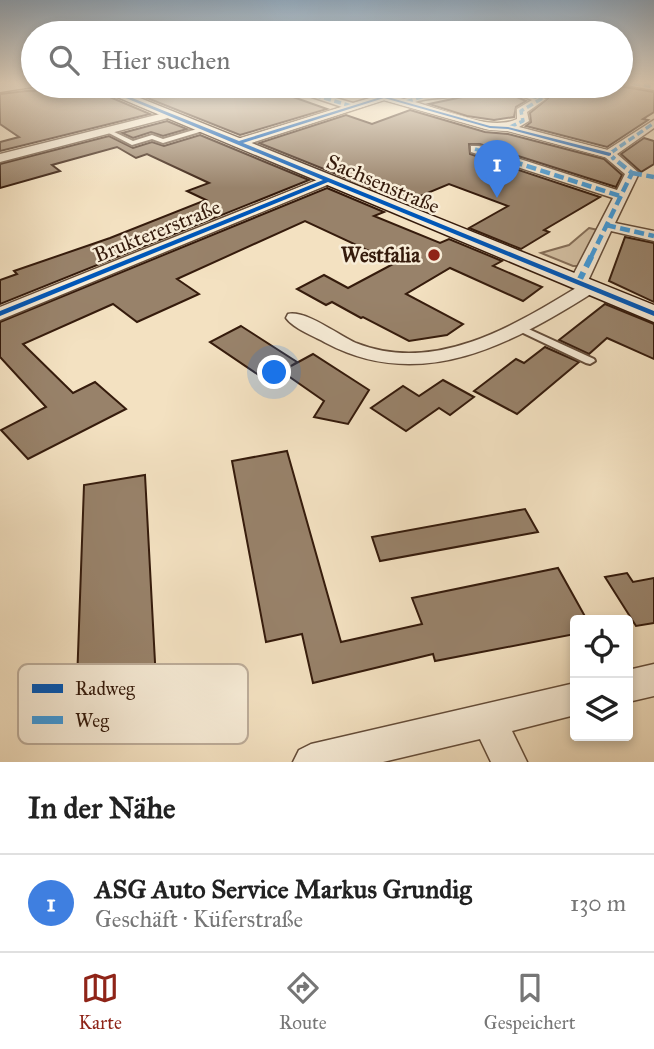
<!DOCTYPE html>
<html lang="de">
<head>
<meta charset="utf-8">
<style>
  :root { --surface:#fff; --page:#f6f6f6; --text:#222; --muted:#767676; --line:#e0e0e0; --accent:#8f2418 }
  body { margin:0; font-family:"IM FELL Great Primer",serif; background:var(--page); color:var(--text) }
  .controls { position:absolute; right:21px; bottom:21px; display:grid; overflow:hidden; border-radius:7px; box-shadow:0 4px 10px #0003 }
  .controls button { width:63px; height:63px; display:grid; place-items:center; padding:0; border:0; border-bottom:2px solid var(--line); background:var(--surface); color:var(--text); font:35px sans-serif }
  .you { position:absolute; left:275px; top:373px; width:24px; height:24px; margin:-18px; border:5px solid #fff; border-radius:50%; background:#1a73e8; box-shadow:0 0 0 10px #1a73e833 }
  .badge { display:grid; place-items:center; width:46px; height:46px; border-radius:50%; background:var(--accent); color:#fff; font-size:23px; font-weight:700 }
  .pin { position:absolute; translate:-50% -58px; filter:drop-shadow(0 2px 4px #0008) }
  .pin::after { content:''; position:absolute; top:37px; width:24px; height:21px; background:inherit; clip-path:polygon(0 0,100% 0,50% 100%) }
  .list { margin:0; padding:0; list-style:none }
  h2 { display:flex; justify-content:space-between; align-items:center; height:91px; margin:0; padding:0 28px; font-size:30px }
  h2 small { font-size:23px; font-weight:400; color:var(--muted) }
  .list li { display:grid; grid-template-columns:46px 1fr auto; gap:21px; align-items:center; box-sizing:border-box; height:98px; padding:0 28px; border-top:2px solid var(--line) }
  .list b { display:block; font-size:26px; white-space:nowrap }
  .list p { margin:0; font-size:23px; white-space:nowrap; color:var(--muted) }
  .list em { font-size:23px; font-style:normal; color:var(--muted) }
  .icon { flex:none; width:38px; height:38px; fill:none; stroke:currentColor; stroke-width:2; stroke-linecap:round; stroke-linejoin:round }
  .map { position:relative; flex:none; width:654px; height:762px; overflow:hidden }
  .search { position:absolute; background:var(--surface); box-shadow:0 4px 10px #0003; left:21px; right:21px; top:21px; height:77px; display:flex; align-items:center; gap:18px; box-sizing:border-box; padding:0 24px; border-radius:38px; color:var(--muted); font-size:26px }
  .sheet { height:189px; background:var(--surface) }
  nav { display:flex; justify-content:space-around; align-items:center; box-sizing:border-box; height:98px; border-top:2px solid var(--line); background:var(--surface); font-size:19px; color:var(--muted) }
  nav a { display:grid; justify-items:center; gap:4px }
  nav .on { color:var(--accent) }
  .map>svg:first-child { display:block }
  .green { fill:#d3bfa2; stroke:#846d57; stroke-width:2 }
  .building { fill:#98826a; stroke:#351b0c; stroke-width:2 }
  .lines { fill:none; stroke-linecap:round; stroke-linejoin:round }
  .lane-casing { stroke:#644c39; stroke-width:4 }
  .street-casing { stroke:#644c39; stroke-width:3 }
  .secondary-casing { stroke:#351b0c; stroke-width:3 }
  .lane { fill:#f7ecd7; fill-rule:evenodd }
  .street { fill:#f7ecd7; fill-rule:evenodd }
  .secondary { fill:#f7ecd7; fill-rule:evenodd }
  .quiet-far2 { stroke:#3e9bde; stroke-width:3.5; stroke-dasharray:7 3.5; stroke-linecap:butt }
  .quiet-far1 { stroke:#3e9bde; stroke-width:4.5; stroke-dasharray:10 4.5; stroke-linecap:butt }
  .quiet { stroke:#3e9bde; stroke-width:6; stroke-dasharray:12 6; stroke-linecap:butt }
  .cycleway-casing { stroke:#f7ecd7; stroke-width:4 }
  .cycleway { fill:#0057b8; fill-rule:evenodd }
  .poi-dot { fill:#8f2418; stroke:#f7ecd7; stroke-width:2.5 }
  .labels { text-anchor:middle; stroke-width:5; stroke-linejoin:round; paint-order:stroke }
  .far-street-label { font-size:21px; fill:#351b0c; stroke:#f7ecd7 }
  .far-poi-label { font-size:21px; font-weight:bold; fill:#351b0c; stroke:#f7ecd7; text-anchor:end }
  .key { fill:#f7ecd7; stroke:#bdad9a; stroke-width:2 }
  .key-label { font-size:19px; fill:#351b0c }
</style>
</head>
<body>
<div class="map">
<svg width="654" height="762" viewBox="0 0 654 762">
  <rect width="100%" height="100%" fill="#f3e1c1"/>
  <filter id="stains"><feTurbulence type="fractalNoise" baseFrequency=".00286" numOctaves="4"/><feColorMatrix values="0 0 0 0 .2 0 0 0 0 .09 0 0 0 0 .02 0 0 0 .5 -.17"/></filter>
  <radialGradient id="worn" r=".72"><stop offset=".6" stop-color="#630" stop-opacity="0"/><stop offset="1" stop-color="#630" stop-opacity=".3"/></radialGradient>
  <polygon class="green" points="589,228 598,230 580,266 573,266 541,253 569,245"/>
  <g class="building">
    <polygon points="140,86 276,86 298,95 293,97 327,109 240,135 122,88 143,87"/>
    <polygon points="483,86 492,86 526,101 516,107 514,117 494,120 467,116 429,104 467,96"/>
    <polygon points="516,86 619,86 654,92 654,112 643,119 648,120 607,147 526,126 531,122 530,113 548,98"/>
    <polygon points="91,89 150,114 0,151 0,142 19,137 0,124 0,94 26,91"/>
    <polygon points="410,110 485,132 508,134 604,159 622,175 616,187 480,144 469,144 470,154 600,197 544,230 549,232 521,249 469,228 508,206 449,184 406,202 259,143 346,115 372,124"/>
    <polygon points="167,121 187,129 163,136 151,132 133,138 122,133"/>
    <polygon points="200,135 309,180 0,304 0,280 17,274 14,271 110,238 206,200 187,191 209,183 147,154 136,158 117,147 52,165 60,171 0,188 0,164 109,136 133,148 152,142 164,146"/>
    <polygon points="644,138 654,141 654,164 641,172 621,154"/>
    <polygon points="327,188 384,212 374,216 440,243 449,239 502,261 493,266 542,287 523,301 450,268 406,294 463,324 447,335 409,341 363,317 361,318 332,302 326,305 297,289 324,275 348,288 395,263 305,221 177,279 199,294 137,322 113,304 23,344 73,393 95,382 126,409 28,459 1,430 46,407 0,357 0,322"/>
    <polygon points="625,237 654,243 654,302 609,281"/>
    <polygon points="605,304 654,324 654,359 607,338 589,354 559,340"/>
    <polygon points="241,326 297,362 291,366 313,354 369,390 348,424 314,417 324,401 281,371 266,380 210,342"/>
    <polygon points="545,347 579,362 517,414 474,391 516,359 524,363"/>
    <polygon points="443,380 474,397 450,415 439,408 406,431 371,408 403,386 419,396"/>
    <polygon points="287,451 341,642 422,624 412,598 558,568 587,620 575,620 575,634 435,661 433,654 313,683 302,634 266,642 232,461"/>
    <polygon points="145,475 156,681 208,671 211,704 87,730 89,680 77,682 84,485"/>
    <polygon points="525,509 538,532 380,561 372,537"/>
    <polygon points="627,573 633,582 654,578 654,623 636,626 605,577"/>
  </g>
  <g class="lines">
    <defs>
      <g id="lane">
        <polygon points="204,127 206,128 206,130 163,143 152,139 132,145 105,131 110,130 133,141 152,135 163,139"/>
        <polygon points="522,326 594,359 595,361 590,364 586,363 519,331 517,329"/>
      </g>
      <g id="street">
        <polygon points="621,82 654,84 654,90 621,84"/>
        <path d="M279,86h15l59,17 31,-9 20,5 23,-7 19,1 21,-7h14c-19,15 -45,9 -66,16 28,8 76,30 102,17v-10l15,-9 -37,-14h14l37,13 -19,13 2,9 -10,6 88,23 47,-30v8l-37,26 22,19 -24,50 39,8v10l-43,-10 -24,52 7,1 3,4 -3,4c-81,51 -172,102 -268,51 -12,-7 -32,-14 -40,-25l2,-4c18,-4 50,21 68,29 78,31 156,-16 220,-55l-7,-5 44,-85 -142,-46v-6h8l138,44 8,-16 -20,-17 -97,-26 -22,-2 -102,-29 -142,46h-8v-6l108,-33z"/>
        <polygon points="168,112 172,113 172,117 0,162 0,154"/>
        <polygon points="327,176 334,180 332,183 0,320 0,307"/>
        <polygon points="654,664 654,696 628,702 628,670"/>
        <polygon points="575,683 575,715 512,731 527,762 491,762 480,739 383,762 293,762 299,750 311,744"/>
      </g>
      <g id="secondary">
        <polygon points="15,82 33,82 33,86 38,86 0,92 0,84"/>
        <polygon points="91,86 110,86 654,305 654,322"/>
      </g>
    </defs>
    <use href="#lane" class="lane-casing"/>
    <use href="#street" class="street-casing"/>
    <use href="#secondary" class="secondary-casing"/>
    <use href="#lane" class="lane"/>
    <use href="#street" class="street"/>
    <use href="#secondary" class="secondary"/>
    <g class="quiet-far2">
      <polyline points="623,82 654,87"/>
      <polyline points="284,86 351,106"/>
      <polyline points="388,86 426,93"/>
      <polyline points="500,86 541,99 521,111 523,121 508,128"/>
      <polyline points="406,102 427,95 447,96 476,86"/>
      <polyline points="475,149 505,159"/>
      <polyline points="615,159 609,154 654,123"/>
    </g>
    <g class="quiet-far1">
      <polyline points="499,157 620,196"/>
      <polyline points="483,171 508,160"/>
      <polyline points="632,173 654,177"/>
      <polyline points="606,225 654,236"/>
      <polyline points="591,257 632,173 612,157"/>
    </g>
    <polyline class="quiet" points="578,283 592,255"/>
    <defs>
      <polygon id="cycleway" points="110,89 239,141 384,96 490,126 508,127 611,153 611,155 609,156 508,129 490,128 384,98 243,143 654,311 654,316 328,182 0,316 0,311 323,180 109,91"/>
    </defs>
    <use href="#cycleway" class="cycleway-casing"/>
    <use href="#cycleway" class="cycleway"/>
  </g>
  <linearGradient id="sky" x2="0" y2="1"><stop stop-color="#92abc0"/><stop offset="0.44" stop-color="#faf2e3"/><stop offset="1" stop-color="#faf2e3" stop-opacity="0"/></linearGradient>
  <rect width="654" height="188" fill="url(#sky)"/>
  <circle class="poi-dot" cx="434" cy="255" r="7"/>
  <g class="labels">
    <g class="far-street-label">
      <text transform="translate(383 184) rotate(23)" y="7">Sachsenstraße</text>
      <text transform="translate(157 231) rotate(-22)" y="7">Bruktererstraße</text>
    </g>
    <g class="far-poi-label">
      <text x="420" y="262">Westfalia</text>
    </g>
  </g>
  <rect x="18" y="664" width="230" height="80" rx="10" class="key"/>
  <rect x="32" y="684" width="31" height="9" fill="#0057b8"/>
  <rect x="32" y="716" width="31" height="8" fill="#3e9bde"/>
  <g class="key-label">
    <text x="75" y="695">Radweg</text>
    <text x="75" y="727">Weg</text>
  </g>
  <rect width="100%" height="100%" filter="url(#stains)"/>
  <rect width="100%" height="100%" fill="url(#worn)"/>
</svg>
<div class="controls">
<button><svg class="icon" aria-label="locate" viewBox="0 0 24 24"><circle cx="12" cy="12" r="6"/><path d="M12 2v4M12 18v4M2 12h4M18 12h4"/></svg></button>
<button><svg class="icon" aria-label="layers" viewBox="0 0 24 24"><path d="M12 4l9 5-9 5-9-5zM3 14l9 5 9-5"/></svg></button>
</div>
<div class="you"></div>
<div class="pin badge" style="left:497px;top:198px;background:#3f7fe0">1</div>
<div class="search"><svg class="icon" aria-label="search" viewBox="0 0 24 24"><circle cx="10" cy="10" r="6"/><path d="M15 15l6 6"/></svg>Hier suchen</div>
</div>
<section class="sheet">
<h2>In der Nähe<small></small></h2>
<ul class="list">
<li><span class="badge" style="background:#3f7fe0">1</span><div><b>ASG Auto Service Markus Grundig</b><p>Geschäft · Küferstraße</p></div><em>130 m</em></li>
</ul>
</section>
<nav>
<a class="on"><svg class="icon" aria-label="map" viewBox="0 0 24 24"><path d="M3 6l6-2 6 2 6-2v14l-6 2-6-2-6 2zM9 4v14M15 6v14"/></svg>Karte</a>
<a><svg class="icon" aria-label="directions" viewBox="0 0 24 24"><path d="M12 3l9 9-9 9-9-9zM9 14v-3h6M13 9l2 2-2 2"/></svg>Route</a>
<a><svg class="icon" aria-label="saved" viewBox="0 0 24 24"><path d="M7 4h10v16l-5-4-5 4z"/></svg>Gespeichert</a>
</nav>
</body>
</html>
